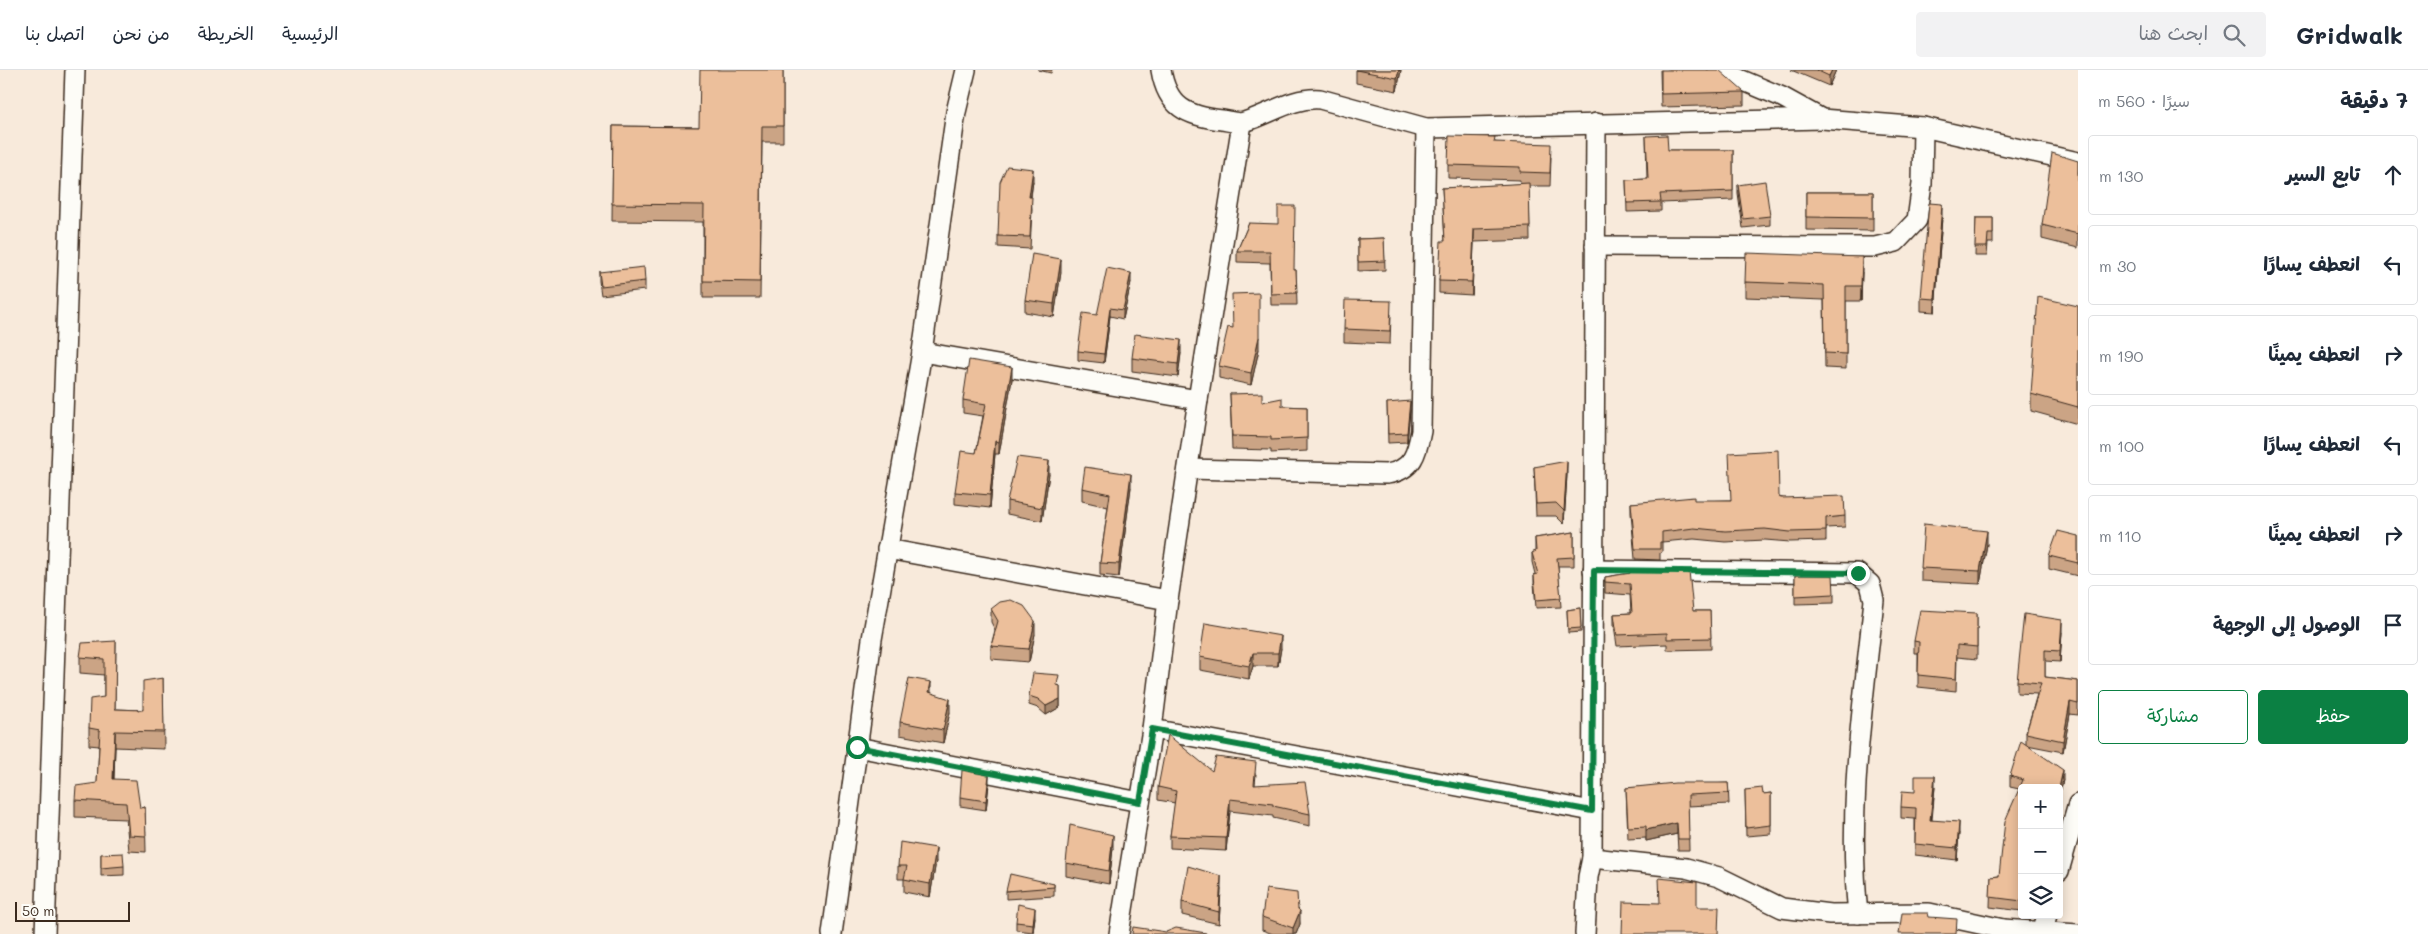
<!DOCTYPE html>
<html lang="ar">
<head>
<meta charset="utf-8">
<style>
  :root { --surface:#fff; --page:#f2f2f3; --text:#1f2937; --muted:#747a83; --line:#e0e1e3; --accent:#0b8043 }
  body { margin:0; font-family:Mali,"Playpen Sans Arabic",sans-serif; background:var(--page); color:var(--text); direction:rtl }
  .controls { position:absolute; right:15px; bottom:15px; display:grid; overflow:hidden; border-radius:5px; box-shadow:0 2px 12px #0003 }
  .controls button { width:45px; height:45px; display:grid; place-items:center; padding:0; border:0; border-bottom:1px solid var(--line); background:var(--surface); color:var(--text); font:25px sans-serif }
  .scale { position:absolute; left:15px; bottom:12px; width:115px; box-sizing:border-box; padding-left:5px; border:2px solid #3b2a1e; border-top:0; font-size:14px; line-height:18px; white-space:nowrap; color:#3b2a1e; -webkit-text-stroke:4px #fdfcf7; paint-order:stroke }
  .stop { position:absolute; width:15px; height:15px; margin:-11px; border:4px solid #0b8043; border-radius:50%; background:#fff }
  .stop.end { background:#0b8043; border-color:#fff; box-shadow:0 1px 5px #0008 }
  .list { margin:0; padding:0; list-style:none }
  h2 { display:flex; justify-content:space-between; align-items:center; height:65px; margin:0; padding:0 20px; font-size:21px }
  h2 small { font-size:16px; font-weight:400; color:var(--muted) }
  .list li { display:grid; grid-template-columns:32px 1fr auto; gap:15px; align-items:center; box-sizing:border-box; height:80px; margin:0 10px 10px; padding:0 10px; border:1px solid var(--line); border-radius:5px }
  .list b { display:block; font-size:19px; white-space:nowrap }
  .list em { font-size:16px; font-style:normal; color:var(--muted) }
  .actions { display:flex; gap:10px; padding:15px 20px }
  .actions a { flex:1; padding:11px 0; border:1px solid var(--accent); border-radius:5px; text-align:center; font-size:18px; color:var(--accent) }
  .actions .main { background:var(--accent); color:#fff }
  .icon { flex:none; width:28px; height:28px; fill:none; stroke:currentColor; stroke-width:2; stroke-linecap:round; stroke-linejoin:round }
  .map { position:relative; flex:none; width:2078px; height:864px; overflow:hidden; direction:ltr }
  header { display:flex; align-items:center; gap:30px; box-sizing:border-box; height:70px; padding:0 25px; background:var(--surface); border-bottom:1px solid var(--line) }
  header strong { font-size:24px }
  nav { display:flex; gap:28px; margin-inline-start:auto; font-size:18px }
  .search { width:350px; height:45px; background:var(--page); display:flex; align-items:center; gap:12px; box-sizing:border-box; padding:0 18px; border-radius:5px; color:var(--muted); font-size:19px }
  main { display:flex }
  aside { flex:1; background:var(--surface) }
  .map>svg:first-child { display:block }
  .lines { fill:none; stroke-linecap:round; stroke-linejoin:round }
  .minor-casing { stroke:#3b2a1e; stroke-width:22 }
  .minor { stroke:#fdfcf7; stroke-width:19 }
  .wall { fill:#cba485; stroke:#3b2a1e }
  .shaded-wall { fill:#a5866c; stroke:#3b2a1e }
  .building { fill:#ecbf9b; stroke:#3b2a1e }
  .route { stroke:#0b8043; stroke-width:6 }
</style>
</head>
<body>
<header>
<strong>Gridwalk</strong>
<div class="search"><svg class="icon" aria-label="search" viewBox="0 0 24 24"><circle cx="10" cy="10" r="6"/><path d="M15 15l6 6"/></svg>ابحث هنا</div>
<nav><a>الرئيسية</a><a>الخريطة</a><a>من نحن</a><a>اتصل بنا</a></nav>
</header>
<main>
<aside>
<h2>7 دقيقة<small>سيرًا · 560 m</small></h2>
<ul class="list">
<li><svg class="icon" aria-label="ahead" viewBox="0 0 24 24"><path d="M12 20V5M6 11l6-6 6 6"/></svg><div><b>تابع السير</b></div><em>130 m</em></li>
<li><svg class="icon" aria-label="left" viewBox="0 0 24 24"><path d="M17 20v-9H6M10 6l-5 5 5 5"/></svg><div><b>انعطف يسارًا</b></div><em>30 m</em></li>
<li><svg class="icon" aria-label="right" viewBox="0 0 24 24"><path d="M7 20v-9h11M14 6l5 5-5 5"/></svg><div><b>انعطف يمينًا</b></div><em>190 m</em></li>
<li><svg class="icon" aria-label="left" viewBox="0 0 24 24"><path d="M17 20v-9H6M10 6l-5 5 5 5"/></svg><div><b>انعطف يسارًا</b></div><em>100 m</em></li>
<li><svg class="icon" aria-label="right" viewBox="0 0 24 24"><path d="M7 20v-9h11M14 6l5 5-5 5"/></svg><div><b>انعطف يمينًا</b></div><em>110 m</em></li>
<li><svg class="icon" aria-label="arrive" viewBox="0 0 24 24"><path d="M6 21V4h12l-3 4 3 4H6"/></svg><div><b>الوصول إلى الوجهة</b></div></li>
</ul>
<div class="actions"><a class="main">حفظ</a><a>مشاركة</a></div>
</aside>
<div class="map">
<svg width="2078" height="864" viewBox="0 0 2078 864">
  <rect width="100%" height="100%" fill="#f8eadb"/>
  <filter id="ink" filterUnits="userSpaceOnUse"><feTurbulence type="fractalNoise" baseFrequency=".02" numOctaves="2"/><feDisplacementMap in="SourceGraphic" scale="10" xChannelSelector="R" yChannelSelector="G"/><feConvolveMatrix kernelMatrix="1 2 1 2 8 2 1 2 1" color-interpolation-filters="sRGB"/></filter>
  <g filter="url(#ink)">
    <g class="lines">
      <defs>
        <g id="minor">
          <path d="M1161,0c6,37 26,46 61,50 7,1 16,4 22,2 27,-8 48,-25 76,-23l106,29 396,-9"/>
          <polyline points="1718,0 1782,27 1822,49 1923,57 2078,92"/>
          <polyline points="1595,176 1875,177 1896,172 1917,150 1922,114 1923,57"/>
          <polyline points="922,282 1198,330"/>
          <path d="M1188,399l199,5c26,-4 30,-21 34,-43l5,-303"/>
          <polyline points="887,479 1168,530"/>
          <path d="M1593,500l264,3 13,11 4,16c-11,105 -27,209 -16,314"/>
          <polyline points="1152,659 1592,741"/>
          <polyline points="857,677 1140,732"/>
          <polyline points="1592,788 1686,798 1719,807 1782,838 1830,844 1929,843 2003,859"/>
          <polyline points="2059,801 2078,734"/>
          <polyline points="2042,863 2047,845"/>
          <polyline points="45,864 75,0"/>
          <polyline points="832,864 872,569 922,282 956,42 966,0"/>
          <polyline points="1119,864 1152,659 1168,530 1198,330 1242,53"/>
          <polyline points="1585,864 1588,807 1592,788 1596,53"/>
          <polyline points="2003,864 2003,859 2078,864"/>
        </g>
      </defs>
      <use href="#minor" class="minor-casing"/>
      <use href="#minor" class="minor"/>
    </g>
    <g class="wall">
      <polygon points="783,0 783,72 762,72 760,228 703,228 703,152 612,151 613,56 699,57"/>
      <polygon points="1038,0 1052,0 1051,3"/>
      <polygon points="1356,0 1401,0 1397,21 1356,13"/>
      <polygon points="1660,0 1744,22 1744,35 1661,37"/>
      <polygon points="1791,0 1836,0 1829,16"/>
      <polygon points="1646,66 1668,80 1733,80 1733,130 1661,133 1661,141 1627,142 1626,110 1647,109"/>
      <polygon points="1495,72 1551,87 1550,116 1529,116 1530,170 1474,172 1472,225 1439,223 1439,211 1445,171 1442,118 1520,114 1520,110 1448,108 1448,95"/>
      <polygon points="2078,91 2078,178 2042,169 2042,155"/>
      <polygon points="1033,111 1031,127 1032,139 1030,179 998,177 998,166"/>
      <polygon points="1738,115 1770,146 1770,155 1743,158 1738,123"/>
      <polygon points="1806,122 1873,122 1873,161 1806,160"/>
      <polygon points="1942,147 1935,242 1921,241 1921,228"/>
      <polygon points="1976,148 1993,148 1993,173 1988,173 1987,186 1975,186"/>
      <polygon points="1249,153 1294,200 1296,200 1297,235 1271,235 1270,193 1237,192 1237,181"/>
      <polygon points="1384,168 1385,200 1358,201 1358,169"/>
      <polygon points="599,202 645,211 645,220 601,225 599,211"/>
      <polygon points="1061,202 1054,247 1025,242 1025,230"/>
      <polygon points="1862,202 1861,231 1846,231 1846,299 1825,298 1824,230 1745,227 1745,212"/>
      <polygon points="1131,212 1123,249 1110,246 1104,293 1078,290 1078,281 1097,245"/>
      <polygon points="2078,236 2078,354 2031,341 2031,324"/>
      <polygon points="1391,244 1390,274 1344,272 1344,259"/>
      <polygon points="1259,279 1251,315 1219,308 1219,296"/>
      <polygon points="1181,283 1178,307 1132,301 1132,288"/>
      <polygon points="1012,309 999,384 995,384 990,438 955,434 955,422 976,383 983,346 963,343 963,330"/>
      <polygon points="1230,324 1282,336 1307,337 1307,381 1271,383 1271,380 1232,379"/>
      <polygon points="1387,333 1410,340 1407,372 1388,373"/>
      <polygon points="1534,397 1567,404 1564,454 1556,446 1536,446"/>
      <polygon points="1049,404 1042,451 1007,444 1007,431"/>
      <polygon points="1131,417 1119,507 1100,505 1100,493 1108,437 1082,431 1082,418"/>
      <polygon points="1779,427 1845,446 1845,457 1826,458 1826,471 1790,472 1765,470 1725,472 1694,469 1662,472 1662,482 1660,483 1660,490 1635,489 1631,443 1631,433 1730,430"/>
      <polygon points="1574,462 1574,496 1558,496 1561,537 1536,538 1534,513 1534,505 1535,504 1532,492 1532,483 1535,481 1535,468"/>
      <polygon points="2078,466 2078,506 2049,499 2049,486"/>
      <polygon points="1987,474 1980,514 1921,511 1921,498"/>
      <polygon points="1630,503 1693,541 1710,541 1711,579 1667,580 1667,574 1617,576 1614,555 1614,544 1631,543 1630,525 1605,523 1605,507"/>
      <polygon points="1795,505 1834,524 1834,533 1795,534"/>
      <polygon points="1580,538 1581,562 1568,563 1567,540"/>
      <polygon points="991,539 1035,564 1029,592 991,589 991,576 995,560 991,552"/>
      <polygon points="1977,543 1977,589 1957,587 1956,621 1918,617 1918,583 1914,583 1914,571"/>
      <polygon points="2062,562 2060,592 2045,591 2045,607 2078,611 2078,645 2070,644 2063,682 2027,675 2063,710 2059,727 2059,718 2022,718 2022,841 1990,837 1991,807 1999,806 2019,719 2010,717 2010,706 2026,674 2026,663 2037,624 2017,623 2017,611"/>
      <polygon points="116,571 115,639 143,640 163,608 164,679 115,677 114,709 140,738 145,737 146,782 129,781 126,749 75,747 75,730 97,713 99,676 89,675 89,658 104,627 104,605 80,603 80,587"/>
      <polygon points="1281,578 1278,596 1253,596 1249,609 1200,600 1200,587"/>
      <polygon points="1058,615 1060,616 1060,637 1046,645 1038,638 1029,635 1029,626"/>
      <polygon points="931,622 950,642 943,673 900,665 900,652"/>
      <polygon points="1212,701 1256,704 1255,715 1310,744 1310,756 1273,748 1273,746 1230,741 1226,781 1170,778 1170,766 1175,733 1158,730 1158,717"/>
      <polygon points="1728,713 1729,734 1688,736 1689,780 1678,780 1677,764 1646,771 1646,768 1628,769 1626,718"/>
      <polygon points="989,714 986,740 960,736 960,727"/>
      <polygon points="1935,717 1932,750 1959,763 1957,790 1915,785 1915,749 1901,748 1901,737 1915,722"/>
      <polygon points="1745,720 1763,724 1771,723 1771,764 1746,766"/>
      <polygon points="1113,778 1109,814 1066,806 1066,793"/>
      <polygon points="101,784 124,796 124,805 101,806"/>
      <polygon points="936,791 930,827 904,822 904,809 898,809 898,796"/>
      <polygon points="1054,814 1054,826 1006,829 1006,821"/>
      <polygon points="1221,819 1219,854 1182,845 1182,832"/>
      <polygon points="1298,839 1300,854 1296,864 1273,864 1262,860 1262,847"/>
      <polygon points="1035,847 1033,862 1016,860 1016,852"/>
    </g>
    <g class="shaded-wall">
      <polygon points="1399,0 1401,0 1397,21 1397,8"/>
      <polygon points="1832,0 1836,0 1829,16 1829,6"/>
      <polygon points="1033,99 1033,111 1029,139 1029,127"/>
      <polygon points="1942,134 1942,147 1935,242 1935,229"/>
      <polygon points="1474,159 1474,172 1472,225 1472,212"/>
      <polygon points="1862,187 1862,202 1861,231 1861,216"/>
      <polygon points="1061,189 1061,202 1054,247 1054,234"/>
      <polygon points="1131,203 1131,212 1123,249 1123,240"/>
      <polygon points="1110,238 1110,246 1104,293 1104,284"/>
      <polygon points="1259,267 1259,279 1251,315 1251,303"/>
      <polygon points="1181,270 1181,283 1178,307 1178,294"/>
      <polygon points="1012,297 1012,309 999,384 999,372"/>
      <polygon points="1410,331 1410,340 1407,372 1407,363"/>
      <polygon points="995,371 995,384 990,438 990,425"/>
      <polygon points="1049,391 1049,404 1042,451 1042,438"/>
      <polygon points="1567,391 1567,404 1564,454 1564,441"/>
      <polygon points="1131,404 1131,417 1119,507 1119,494"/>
      <polygon points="1987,461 1987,474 1980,514 1980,501"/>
      <polygon points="2062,550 2062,562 2060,592 2060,581"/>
      <polygon points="1035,551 1035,564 1029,592 1029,579"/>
      <polygon points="1281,566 1281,578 1278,596 1278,583"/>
      <polygon points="1253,583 1253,596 1249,609 1249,596"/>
      <polygon points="931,612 931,625 929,622"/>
      <polygon points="950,629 950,642 943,673 943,660"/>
      <polygon points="1060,629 1060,637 1046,645 1046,636"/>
      <polygon points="2070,632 2070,644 2063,682 2063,671"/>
      <polygon points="115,661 115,677 113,725 113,709"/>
      <polygon points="2063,700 2063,710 2059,727 2059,718"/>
      <polygon points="989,705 989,714 986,740 986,731"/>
      <polygon points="1935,706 1935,717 1930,761 1930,750"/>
      <polygon points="1230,729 1230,741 1226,781 1226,768"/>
      <polygon points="1959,752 1959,763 1957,790 1957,778"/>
      <polygon points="1677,753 1677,764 1646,771 1646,760"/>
      <polygon points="1113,765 1113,778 1109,814 1109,801"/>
      <polygon points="936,778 936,791 930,827 930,814"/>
      <polygon points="1221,806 1221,819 1219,854 1219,842"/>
      <polygon points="1035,838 1035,847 1033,862 1033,854"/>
      <polygon points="1300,841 1300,854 1296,864 1293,864 1293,858"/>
    </g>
    <g class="building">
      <polygon points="700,0 783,0 783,56 762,56 760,212 703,211 704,135 612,134 613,56 699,57"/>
      <polygon points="1356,0 1399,0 1397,8"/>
      <polygon points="1661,0 1719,0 1744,22 1661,24"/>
      <polygon points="1816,0 1832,0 1829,6"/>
      <polygon points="1667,65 1668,80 1733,80 1733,121 1660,124 1661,132 1627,133 1626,110 1648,109 1646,66"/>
      <polygon points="1449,66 1495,67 1494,72 1551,74 1550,103 1520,102 1520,97 1448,95"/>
      <polygon points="2052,83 2078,91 2078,164 2042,155"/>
      <polygon points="1007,96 1033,99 1029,127 1032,127 1030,167 998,166 1000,112"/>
      <polygon points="1765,111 1770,146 1743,149 1738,115"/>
      <polygon points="1529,113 1530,157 1474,159 1472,212 1439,211 1441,171 1445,171 1442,118"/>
      <polygon points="1806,122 1873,122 1873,148 1806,147"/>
      <polygon points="1929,133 1942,134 1935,229 1921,228"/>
      <polygon points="1278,136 1295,136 1294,200 1296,200 1297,223 1271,224 1270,181 1237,181 1249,153 1278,154"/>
      <polygon points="1976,148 1993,148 1993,164 1988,164 1987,177 1975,177"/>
      <polygon points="1384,168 1385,191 1358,192 1358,169"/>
      <polygon points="1746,183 1862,187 1861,216 1846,216 1846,284 1825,283 1824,215 1745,212"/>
      <polygon points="1032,184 1061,189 1054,234 1025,230"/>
      <polygon points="644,197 645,211 601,216 599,202"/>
      <polygon points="1107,198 1131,203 1123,240 1110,238 1104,284 1078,281 1083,243 1097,245"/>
      <polygon points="1259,223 1259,267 1251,303 1219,296 1228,257 1233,258 1232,224"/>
      <polygon points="2038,227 2078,236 2078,337 2031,324"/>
      <polygon points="1345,230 1391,231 1390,261 1344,259"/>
      <polygon points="1135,264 1181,270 1178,294 1132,288"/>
      <polygon points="969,290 1012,297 999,372 995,371 990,425 955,422 961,381 976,383 986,334 963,330"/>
      <polygon points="1262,323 1262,332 1282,328 1282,336 1307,337 1307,368 1271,370 1271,367 1232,366 1230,324"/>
      <polygon points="1410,331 1407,363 1388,364 1387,333"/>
      <polygon points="1778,380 1779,427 1781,428 1844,426 1845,446 1826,448 1826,461 1790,462 1765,459 1725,461 1694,458 1662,462 1662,472 1660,472 1660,479 1635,479 1631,433 1694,427 1694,430 1731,430 1729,383"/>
      <polygon points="1017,387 1049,391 1042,438 1007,431"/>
      <polygon points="1567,391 1564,441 1556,433 1536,434 1534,397"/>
      <polygon points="1085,397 1131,404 1119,494 1100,493 1110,424 1082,418"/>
      <polygon points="1924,454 1987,461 1980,501 1921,498"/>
      <polygon points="2058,461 2078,466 2078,493 2049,486"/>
      <polygon points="1574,462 1574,487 1557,488 1561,528 1536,530 1534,505 1538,504 1532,483 1536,481 1535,468"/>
      <polygon points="1630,501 1689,501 1693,541 1710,541 1711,568 1667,569 1667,563 1617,565 1614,544 1632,543 1630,514 1605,512 1605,507 1630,503"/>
      <polygon points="1795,505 1833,505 1834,524 1795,526"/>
      <polygon points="1011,530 1024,536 1035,551 1029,579 991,576 998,551 991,539 1000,532"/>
      <polygon points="1580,538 1581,558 1568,559 1567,540"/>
      <polygon points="1920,540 1977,543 1977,577 1957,575 1956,609 1918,605 1919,572 1914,571"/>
      <polygon points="2024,544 2062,550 2060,581 2045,580 2045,607 2078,611 2078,634 2070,632 2063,671 2026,663 2041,613 2017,611"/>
      <polygon points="1205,553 1281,566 1278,583 1253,583 1249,596 1200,587"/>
      <polygon points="116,571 115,639 143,640 143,611 163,608 164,662 115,661 113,709 136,710 140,738 145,737 146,766 129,765 126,733 75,730 76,716 97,713 100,660 89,658 90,629 104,627 104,589 80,587 82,573"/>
      <polygon points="1033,603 1059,605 1057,615 1060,616 1060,629 1046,636 1038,629 1029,626"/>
      <polygon points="909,608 931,612 929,622 950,629 943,660 900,652"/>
      <polygon points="1168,665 1212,701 1216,687 1256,692 1254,715 1305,712 1310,744 1273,736 1273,734 1230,729 1226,768 1170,766 1176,721 1158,717"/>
      <polygon points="2021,671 2063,700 2059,718 2022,718 2022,831 1990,827 1991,807 1999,806 2005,751 2023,710 2010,706"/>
      <polygon points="962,700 989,705 986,731 960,727"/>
      <polygon points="1915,706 1935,706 1930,750 1959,752 1957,778 1915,774 1916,738 1901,737 1902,721 1915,722"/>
      <polygon points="1675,713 1728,713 1729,723 1688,725 1689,769 1678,769 1677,753 1646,760 1646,756 1628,757 1626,718"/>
      <polygon points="1762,718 1763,724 1771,723 1771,755 1746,758 1745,720"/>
      <polygon points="1070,755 1113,765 1109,801 1066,793"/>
      <polygon points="900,772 936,778 930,814 904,809 907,796 898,796"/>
      <polygon points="123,783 124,796 101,798 101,784"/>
      <polygon points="1188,796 1221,806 1219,842 1182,832"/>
      <polygon points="1010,804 1054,814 1054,817 1006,821"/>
      <polygon points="1659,808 1697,812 1697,837 1719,837 1718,864 1622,864 1623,832 1660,833"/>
      <polygon points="1266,819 1297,823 1298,839 1300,841 1293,858 1262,847"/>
      <polygon points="1018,834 1035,838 1033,854 1016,852"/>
      <polygon points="1902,843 1928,843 1929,847 1957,849 1956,864 1899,864"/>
      <polygon points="1133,857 1166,862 1176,858 1206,863 1206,864 1132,864"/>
    </g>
  </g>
  <g class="lines" filter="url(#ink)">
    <polyline class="route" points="857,677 1140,732 1152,659 1592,741 1594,500 1858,503"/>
  </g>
</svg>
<div class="controls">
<button>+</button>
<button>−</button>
<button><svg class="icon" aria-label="layers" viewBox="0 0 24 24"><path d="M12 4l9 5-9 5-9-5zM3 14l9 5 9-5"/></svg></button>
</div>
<div class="scale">50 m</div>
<div class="stop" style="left:857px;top:677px"></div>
<div class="stop end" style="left:1858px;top:503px"></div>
</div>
</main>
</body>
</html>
